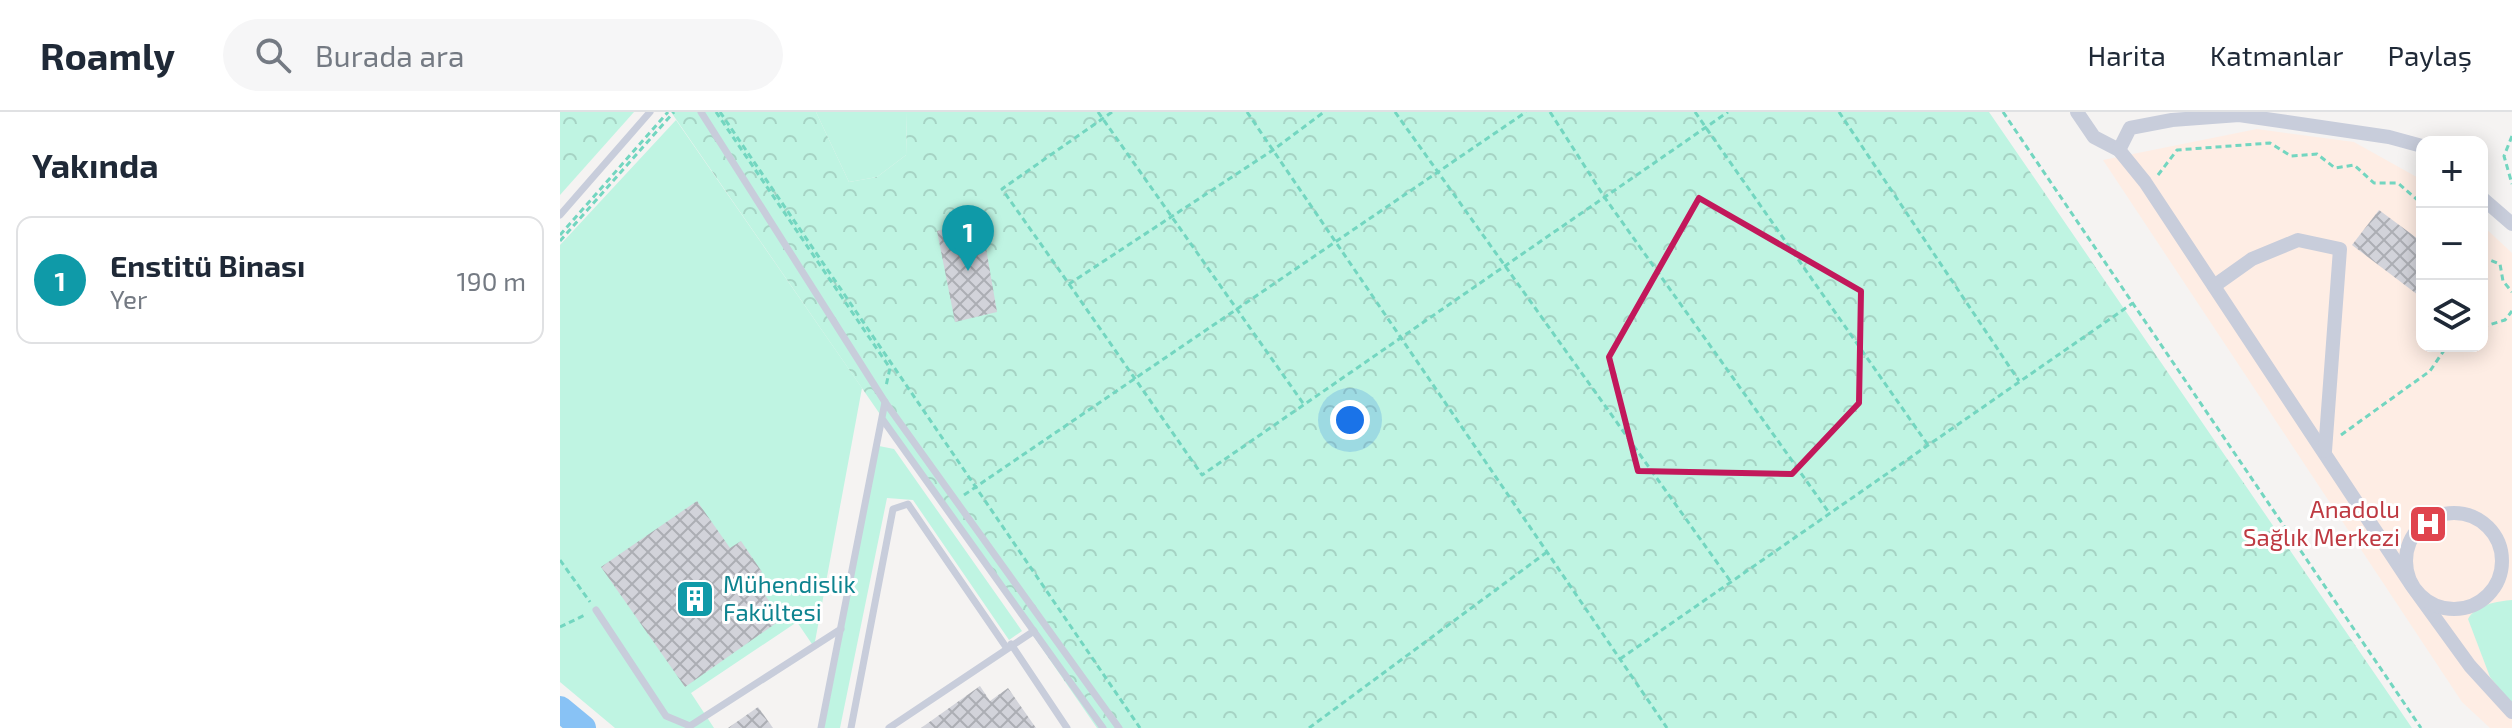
<!DOCTYPE html>
<html lang="tr">
<head>
<meta charset="utf-8">
<style>
  :root { --surface:#fff; --page:#f6f6f7; --text:#1f2937; --muted:#747a83; --line:#e0e1e3; --accent:#0932f8 }
  body { margin:0; font-family:"Exo 2",sans-serif; background:var(--page); color:var(--text) }
  .controls { position:absolute; right:24px; top:24px; display:grid; overflow:hidden; border-radius:16px; box-shadow:0 4px 20px #0003 }
  .controls button { width:72px; height:72px; display:grid; place-items:center; padding:0; border:0; border-bottom:2px solid var(--line); background:var(--surface); color:var(--text); font:40px sans-serif }
  .you { position:absolute; left:790px; top:308px; width:28px; height:28px; margin:-20px; border:6px solid #fff; border-radius:50%; background:#1a73e8; box-shadow:0 0 0 12px #1a73e833 }
  .badge { display:grid; place-items:center; width:52px; height:52px; border-radius:50%; background:var(--accent); color:#fff; font-size:26px; font-weight:700 }
  .pin { position:absolute; translate:-50% -66px; filter:drop-shadow(0 2px 4px #0008) }
  .pin::after { content:''; position:absolute; top:42px; width:28px; height:24px; background:inherit; clip-path:polygon(0 0,100% 0,50% 100%) }
  .list { margin:0; padding:0; list-style:none }
  h2 { display:flex; justify-content:space-between; align-items:center; height:104px; margin:0; padding:0 32px; font-size:34px }
  h2 small { font-size:26px; font-weight:400; color:var(--muted) }
  .list li { display:grid; grid-template-columns:52px 1fr auto; gap:24px; align-items:center; box-sizing:border-box; height:128px; margin:0 16px 16px; padding:0 16px; border:2px solid var(--line); border-radius:16px }
  .list b { display:block; font-size:30px; white-space:nowrap }
  .list p { margin:0; font-size:26px; white-space:nowrap; color:var(--muted) }
  .list em { font-size:26px; font-style:normal; color:var(--muted) }
  .icon { flex:none; width:44px; height:44px; fill:none; stroke:currentColor; stroke-width:2; stroke-linecap:round; stroke-linejoin:round }
  .map { position:relative; flex:none; width:1952px; height:616px; overflow:hidden }
  header { display:flex; align-items:center; gap:48px; box-sizing:border-box; height:112px; padding:0 40px; background:var(--surface); border-bottom:2px solid var(--line) }
  header strong { font-size:38px }
  nav { display:flex; gap:44px; margin-inline-start:auto; font-size:28px }
  .search { width:560px; height:72px; background:var(--page); display:flex; align-items:center; gap:20px; box-sizing:border-box; padding:0 28px; border-radius:44px; color:var(--muted); font-size:30px }
  main { display:flex }
  aside { flex:1; background:var(--surface) }
  .map>svg:first-child { display:block }
  .medical { fill:#feede4 }
  .grass { fill:#bff4e2 }
  .forest { fill:url(#forest-crowns) }
  .lines { fill:none; stroke-linecap:round; stroke-linejoin:round }
  .river { stroke:#88c2f5; stroke-width:26 }
  .building { fill:url(#building-cross-hatch) }
  .path { stroke:#73d6c0; stroke-width:3; stroke-dasharray:6 4; stroke-linecap:butt }
  .service { stroke:#c8cddb; stroke-width:7 }
  .minor { stroke:#c8cddb; stroke-width:14 }
  .marked { fill:none; stroke:#c2185b; stroke-width:6; stroke-linejoin:round }
  .labels { text-anchor:middle; stroke-width:6; stroke-linejoin:round; paint-order:stroke }
  .health-label { font-size:24px; fill:#be3a42; stroke:#fff; text-anchor:end }
  .culture-label { font-size:24px; fill:#0d838f; stroke:#fff; text-anchor:start }
</style>
</head>
<body>
<header>
<strong>Roamly</strong>
<div class="search"><svg class="icon" aria-label="search" viewBox="0 0 24 24"><circle cx="10" cy="10" r="6"/><path d="M15 15l6 6"/></svg>Burada ara</div>
<nav><a>Harita</a><a>Katmanlar</a><a>Paylaş</a></nav>
</header>
<main>
<aside>
<h2>Yakında<small></small></h2>
<ul class="list">
<li><span class="badge" style="background:#0f9aa8">1</span><div><b>Enstitü Binası</b><p>Yer</p></div><em>190 m</em></li>
</ul>
</aside>
<div class="map">
<svg width="1952" height="616" viewBox="0 0 1952 616">
  <defs>
    <pattern id="forest-crowns" width="20" height="18" patternUnits="userSpaceOnUse" patternTransform="scale(2)"><rect width="20" height="18" fill="#bff4e2"/><path d="M2 6a3 3 0 1 1 6 0M12 15a3 3 0 1 1 6 0" fill="none" stroke="#a6d3c4"/></pattern>
    <pattern id="building-cross-hatch" width="8" height="8" patternUnits="userSpaceOnUse" patternTransform="scale(2)"><rect width="8" height="8" fill="#d2d3da"/><path d="M0 0l8 8M0 8l8-8" fill="none" stroke="#acaeb4"/></pattern>
  </defs>
  <rect width="100%" height="100%" fill="#f5f3f2"/>
  <polygon class="medical" points="1697,17 1794,30 1862,68 1862,234 1922,234 1922,113 1952,141 1952,616 1930,616 1902,590 1543,48"/>
  <g class="grass">
    <polygon points="256,0 347,0 346,43 317,65 289,70"/>
    <polygon points="116,8 302,276 254,535 237,510 131,581 154,616 55,616 0,570 0,133"/>
    <polygon points="319,334 334,337 462,519 449,528 353,388 327,386 280,616 264,616"/>
    <path d="M1952,488v104l-22,-27 -22,-58c7,-14 30,-18 44,-19z"/>
  </g>
  <g class="forest">
    <polygon points="0,0 74,0 0,83"/>
    <polygon points="111,0 256,0 289,70 317,65 346,43 347,0 1429,0 1852,616 537,616"/>
  </g>
  <g class="lines">
    <polyline class="river" points="0,597 23,616"/>
  </g>
  <g class="building">
    <polygon points="1819,98 1862,130 1862,186 1792,133"/>
    <polygon points="421,107 437,200 395,210 377,119"/>
    <polygon points="137,389 170,436 181,429 202,460 193,466 222,507 125,575 41,455"/>
    <polygon points="420,574 430,589 448,576 476,616 361,616"/>
    <polygon points="198,595 213,616 168,616"/>
  </g>
  <g class="lines">
    <g class="path">
      <polyline points="156,0 330,256 326,274"/>
      <polyline points="160,0 580,616"/>
      <polyline points="538,0 745,294"/>
      <polyline points="552,0 442,77 509,172 713,38 764,0"/>
      <polyline points="687,0 1107,616"/>
      <polyline points="835,0 1171,470"/>
      <polyline points="990,0 1045,86 1270,402"/>
      <polyline points="1135,0 1368,333"/>
      <polyline points="1279,0 1459,269"/>
      <polyline points="1443,0 1861,616"/>
      <polyline points="1952,24 1944,44 1952,72"/>
      <polyline points="1598,63 1617,38 1710,31 1731,44 1757,42 1775,56 1794,53 1814,71 1838,71 1862,92"/>
      <polyline points="0,123 108,0"/>
      <polyline points="0,129 114,0"/>
      <polyline points="1922,145 1940,152 1943,169 1952,180"/>
      <polyline points="509,172 642,363 1168,0"/>
      <polyline points="1922,215 1945,208 1952,199"/>
      <polyline points="1781,323 1870,259 1887,234"/>
      <polyline points="404,383 966,0"/>
      <polyline points="0,448 30,490"/>
      <polyline points="0,515 27,502"/>
      <polyline points="1060,547 1573,191"/>
      <polyline points="749,616 987,440"/>
    </g>
    <g class="service">
      <polyline points="141,0 325,290 559,616"/>
      <polyline points="0,103 90,0"/>
      <polyline points="323,308 543,616"/>
      <polyline points="36,498 106,604 130,614 281,517"/>
      <polyline points="451,532 507,616"/>
      <polyline points="261,616 325,290"/>
      <polyline points="291,616 333,397 348,392 446,535"/>
      <polyline points="329,616 474,519"/>
    </g>
    <g class="minor">
      <polyline points="1517,0 1534,25 1559,38 1585,70 1852,474 1910,554 1952,600"/>
      <polyline points="1559,38 1570,16 1612,8 1679,3 1829,25 1862,34"/>
      <polyline points="1922,86 1952,112"/>
      <polyline points="1654,174 1692,147 1738,128 1780,137 1765,339"/>
      <circle cx="1894" cy="449" r="48"/>
    </g>
  </g>
  <path class="marked" d="M1139,86l162,93 -2,112 -67,71 -154,-3 -29,-114z"/>
  <defs>
    <symbol id="hospital-square" viewBox="-11 -11 22 22"><rect x="-9" y="-9" width="18" height="18" rx="4" fill="#e0444e" stroke="#fff"/><path d="M-5-5h3v3.5h4V-5h3V5h-3V1.5h-4V5h-3Z" fill="#fff"/></symbol>
    <symbol id="building-square" viewBox="-11 -11 22 22"><rect x="-9" y="-9" width="18" height="18" rx="4" fill="#0f9aa8" stroke="#fff"/><path d="M-4-6H4V6H1V3H-1V6H-4ZM-2.5-4.3h1.7v1.8h-1.7ZM.8-4.3h1.7v1.8H.8ZM-2.5-1h1.7V.8h-1.7ZM.8-1h1.7V.8H.8Z" fill="#fff"/></symbol>
  </defs>
  <g fill-rule="evenodd">
    <use href="#hospital-square" x="1846" y="390" width="44" height="44"/>
    <use href="#building-square" x="113" y="465" width="44" height="44"/>
  </g>
  <g class="labels">
    <g class="health-label">
      <text x="1840" y="406">Anadolu<tspan x="1840" dy="28">Sağlık Merkezi</tspan></text>
    </g>
    <g class="culture-label">
      <text x="163" y="481">Mühendislik<tspan x="163" dy="28">Fakültesi</tspan></text>
    </g>
  </g>
</svg>
<div class="controls">
<button>+</button>
<button>−</button>
<button><svg class="icon" aria-label="layers" viewBox="0 0 24 24"><path d="M12 4l9 5-9 5-9-5zM3 14l9 5 9-5"/></svg></button>
</div>
<div class="you"></div>
<div class="pin badge" style="left:408px;top:159px;background:#0f9aa8">1</div>
</div>
</main>
</body>
</html>
